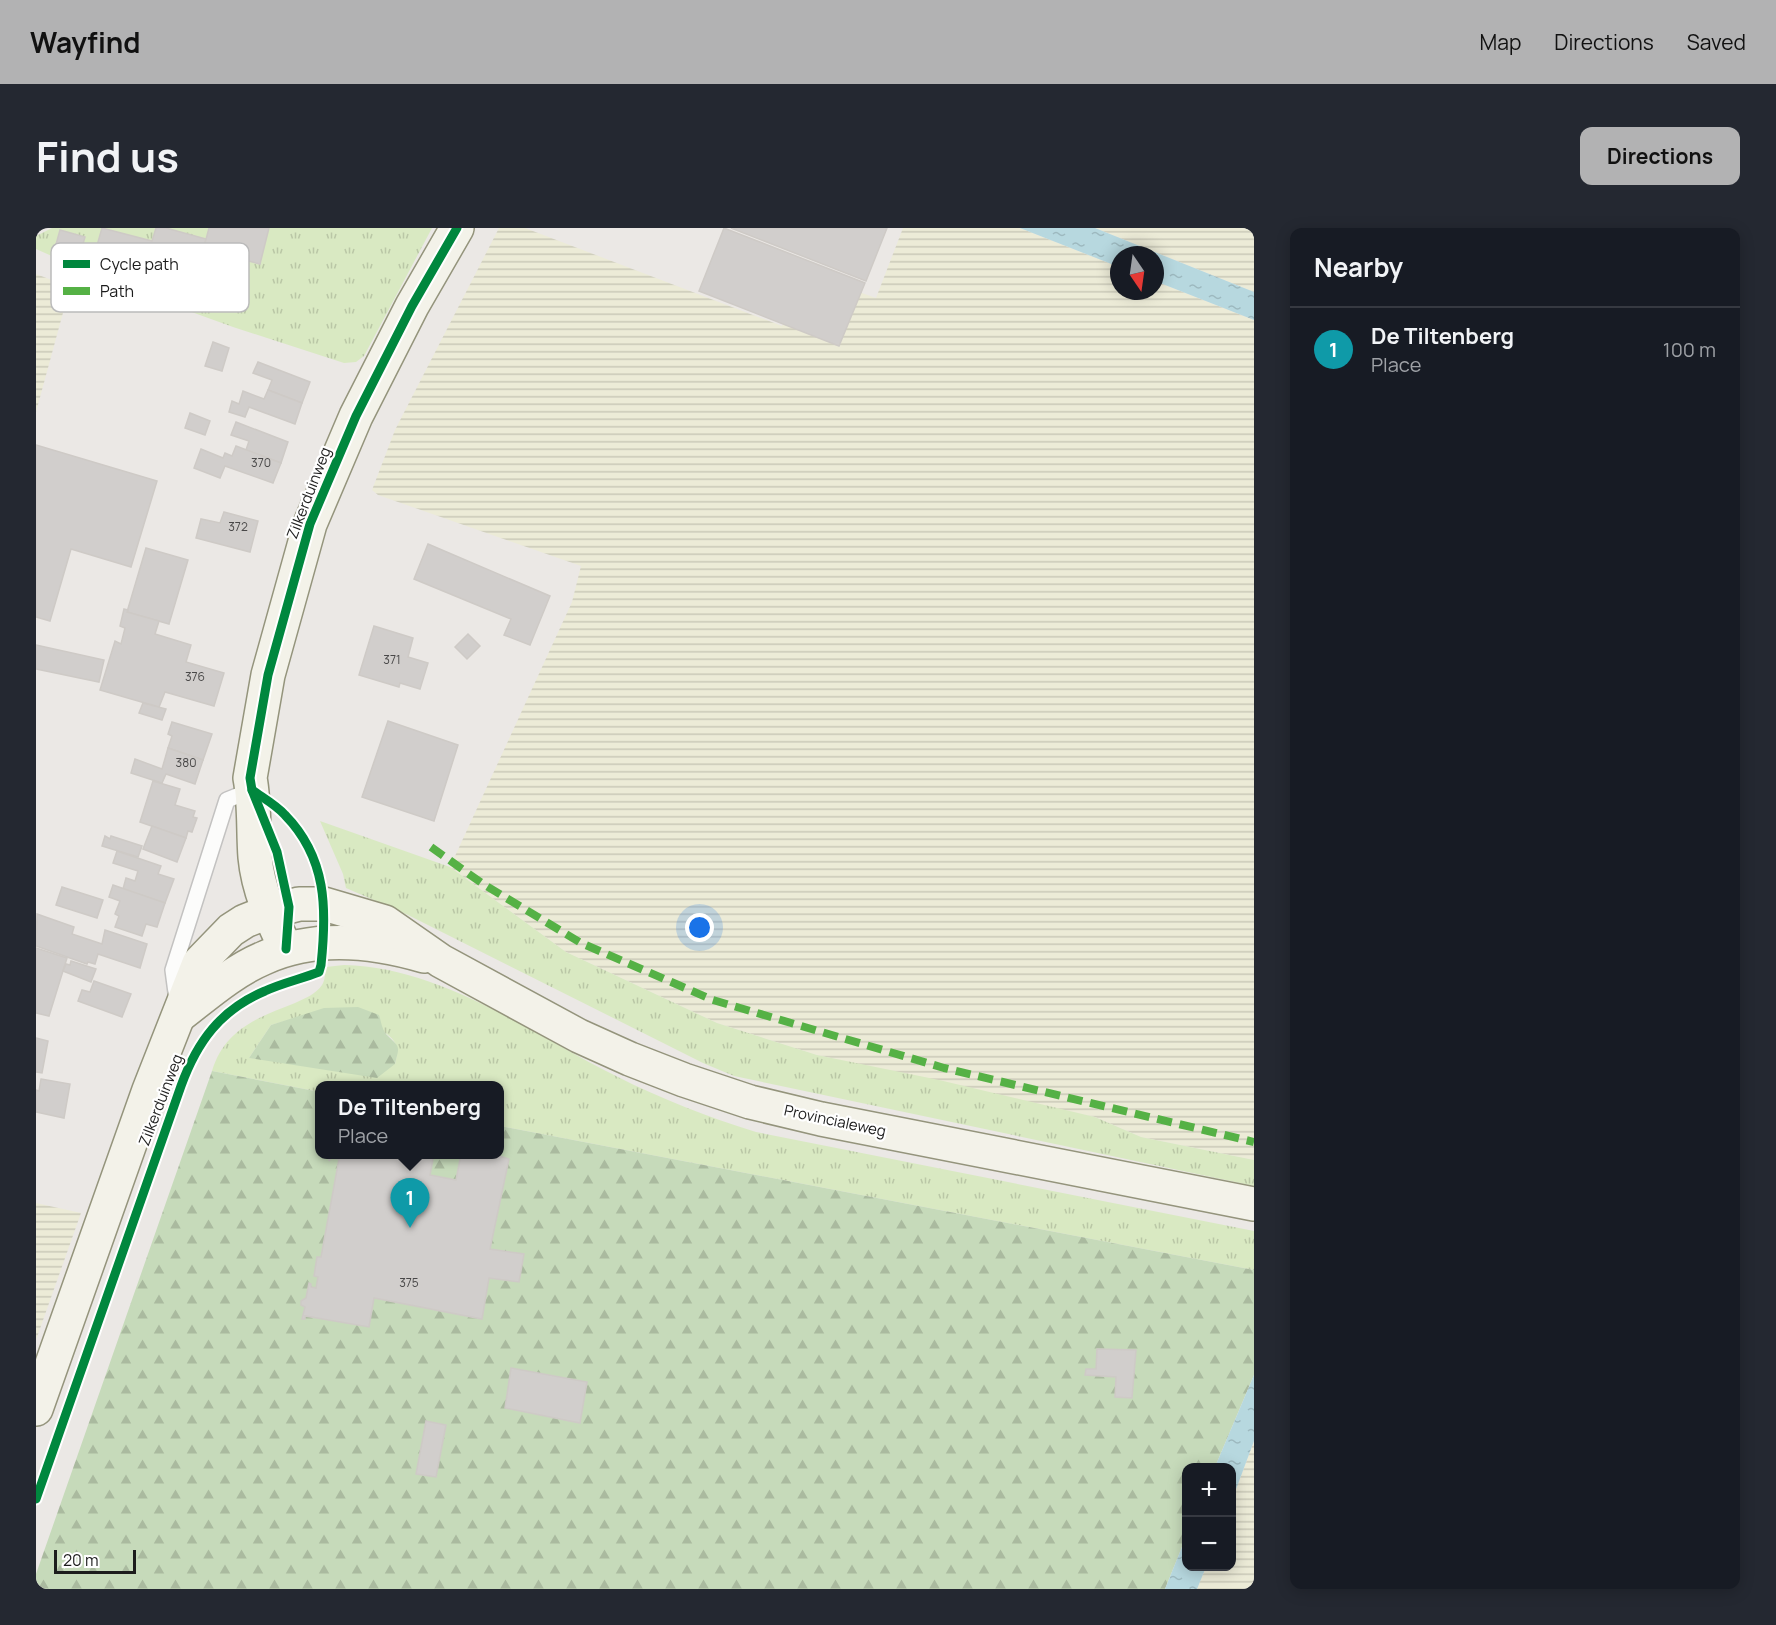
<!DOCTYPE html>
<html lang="en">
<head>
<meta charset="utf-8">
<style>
  :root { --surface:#171b24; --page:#242831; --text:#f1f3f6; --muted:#9ea1a6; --line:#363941; --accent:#b2b2b3 }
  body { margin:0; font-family:Manrope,sans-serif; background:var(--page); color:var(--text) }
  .controls { position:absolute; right:18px; bottom:18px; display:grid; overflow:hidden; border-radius:12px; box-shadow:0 3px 15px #0003 }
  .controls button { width:54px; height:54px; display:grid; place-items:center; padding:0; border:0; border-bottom:2px solid var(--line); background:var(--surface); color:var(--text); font:30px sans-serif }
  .compass { position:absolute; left:1074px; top:18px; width:54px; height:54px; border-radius:50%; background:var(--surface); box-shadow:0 3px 15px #0003; rotate:167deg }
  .scale { position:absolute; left:18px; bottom:15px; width:82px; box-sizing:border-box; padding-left:6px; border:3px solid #1c1c1c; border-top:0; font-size:16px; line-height:21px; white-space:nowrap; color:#1c1c1c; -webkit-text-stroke:4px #fff; paint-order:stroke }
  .you { position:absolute; left:664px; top:700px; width:21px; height:21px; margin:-15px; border:4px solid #fff; border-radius:50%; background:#1a73e8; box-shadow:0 0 0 9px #1a73e833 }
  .badge { display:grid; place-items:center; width:39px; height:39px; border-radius:50%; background:var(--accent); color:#fff; font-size:20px; font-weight:700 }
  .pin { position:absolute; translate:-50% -50px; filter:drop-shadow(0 2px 3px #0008) }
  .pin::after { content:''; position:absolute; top:32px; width:21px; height:18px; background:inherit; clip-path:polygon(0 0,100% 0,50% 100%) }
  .popup { position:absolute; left:279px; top:853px; width:189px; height:78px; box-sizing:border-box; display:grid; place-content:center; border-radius:12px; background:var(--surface); filter:drop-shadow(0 2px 4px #0005); font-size:20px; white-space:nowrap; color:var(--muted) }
  .popup b { font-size:22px; color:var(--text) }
  .popup::after { content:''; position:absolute; left:50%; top:100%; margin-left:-12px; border:12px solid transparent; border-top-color:var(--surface) }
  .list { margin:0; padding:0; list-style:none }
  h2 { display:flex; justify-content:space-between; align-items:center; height:78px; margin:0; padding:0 24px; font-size:26px }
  h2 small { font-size:20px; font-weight:400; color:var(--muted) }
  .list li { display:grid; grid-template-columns:39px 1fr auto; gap:18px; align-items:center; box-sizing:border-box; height:84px; padding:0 24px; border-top:2px solid var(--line) }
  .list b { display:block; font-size:22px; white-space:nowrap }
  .list p { margin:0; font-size:20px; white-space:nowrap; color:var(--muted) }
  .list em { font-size:20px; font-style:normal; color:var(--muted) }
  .map { position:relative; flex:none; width:1218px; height:1361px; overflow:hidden; border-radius:12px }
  header { display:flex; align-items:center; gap:36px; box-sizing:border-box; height:84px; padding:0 30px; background:var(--accent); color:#111 }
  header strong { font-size:28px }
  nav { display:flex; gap:33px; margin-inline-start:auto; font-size:21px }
  .intro { display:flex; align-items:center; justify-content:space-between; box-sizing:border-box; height:144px; padding:0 36px }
  h1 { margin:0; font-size:42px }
  .button { padding:15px 27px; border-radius:12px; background:var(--accent); color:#111; font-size:21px; font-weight:700 }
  main { display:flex; gap:36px; padding:0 36px }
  aside { flex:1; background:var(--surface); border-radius:12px; box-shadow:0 3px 15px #0003 }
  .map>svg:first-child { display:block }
  .farmland { fill:url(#farmland-rules) }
  .grass { fill:url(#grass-tufts); fill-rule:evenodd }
  .forest { fill:url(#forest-firs) }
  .water { fill:url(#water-ripples) }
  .building { fill:#d1cecc; stroke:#cecac6; stroke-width:1.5 }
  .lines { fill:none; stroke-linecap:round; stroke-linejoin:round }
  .lane-casing { stroke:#c3c2c1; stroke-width:18 }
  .secondary-casing { stroke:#94947c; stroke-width:36 }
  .lane { stroke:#fcfcfb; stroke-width:15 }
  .secondary { stroke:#f3f2e9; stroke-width:33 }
  .quiet { stroke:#55b145; stroke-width:8; stroke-dasharray:15 8; stroke-linecap:butt }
  .cycleway-casing { stroke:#fff; stroke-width:13 }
  .cycleway { stroke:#00873e; stroke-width:9 }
  .labels { text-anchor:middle; stroke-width:4.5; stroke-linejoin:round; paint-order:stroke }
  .number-label { font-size:12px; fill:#494848 }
  .street-label { font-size:15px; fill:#1c1c1c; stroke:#fff }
  .key { fill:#fff; stroke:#bbb; stroke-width:1.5 }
  .key-label { font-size:16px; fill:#1c1c1c }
</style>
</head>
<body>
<header>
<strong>Wayfind</strong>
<nav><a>Map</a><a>Directions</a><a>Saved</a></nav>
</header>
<div class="intro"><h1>Find us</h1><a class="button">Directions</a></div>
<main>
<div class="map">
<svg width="1218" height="1361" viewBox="0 0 1218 1361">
  <defs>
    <pattern id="farmland-rules" width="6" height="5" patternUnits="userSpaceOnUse" patternTransform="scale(1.5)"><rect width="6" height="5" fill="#ecebd7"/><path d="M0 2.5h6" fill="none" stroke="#cac9b8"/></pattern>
    <pattern id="grass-tufts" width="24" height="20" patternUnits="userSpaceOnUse" patternTransform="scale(1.5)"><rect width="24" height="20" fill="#d9e9c2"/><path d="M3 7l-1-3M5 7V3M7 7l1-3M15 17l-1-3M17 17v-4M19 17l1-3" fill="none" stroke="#bac7a6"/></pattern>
    <pattern id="forest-firs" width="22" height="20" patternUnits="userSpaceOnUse" patternTransform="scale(1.5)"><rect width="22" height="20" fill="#c6daba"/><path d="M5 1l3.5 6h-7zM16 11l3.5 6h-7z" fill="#aaba9f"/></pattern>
    <pattern id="water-ripples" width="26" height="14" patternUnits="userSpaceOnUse" patternTransform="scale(1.5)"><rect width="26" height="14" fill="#b7d8df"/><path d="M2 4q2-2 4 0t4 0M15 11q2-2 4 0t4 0" fill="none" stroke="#9db9bf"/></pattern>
  </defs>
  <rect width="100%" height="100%" fill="#ebe8e5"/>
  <g class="farmland">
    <polygon points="463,0 489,0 746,98 770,45 840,70 867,0 984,0 1083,39 1083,63 1119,63 1119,53 1218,92 1218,932 1105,909 1059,889 781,827 681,795 530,724 414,639 536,374 545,338 342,267 336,262 359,202"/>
    <polygon points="1059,0 1218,0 1218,64"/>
    <polygon points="0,46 34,59 0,184"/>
    <polygon points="0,975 45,985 0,1112"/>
    <polygon points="1218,1213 1218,1361 1161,1361 1170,1339 1196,1338 1196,1272"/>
  </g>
  <g class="grass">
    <polygon points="16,0 396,0 328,128 320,134 308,135 197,99 81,57 0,21 0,8"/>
    <polygon points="284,593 414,639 530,724 681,795 781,827 903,852 1059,889 1105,909 1218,932 1218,958 698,848 667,835 372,687 310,660 307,646"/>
    <path d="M308,737c98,2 186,68 272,111 45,23 92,41 140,56l498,99v39l-754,-144v-40h-180v6l-108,-21c13,-42 45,-53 83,-68 10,-5 20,-8 27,-18 3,-4 3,-12 4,-18zM263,789l85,15c14,10 15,16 11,32l-146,-6 22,-33z"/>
  </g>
  <g class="forest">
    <path d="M322,779l21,8c2,6 3,14 7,19 14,14 14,10 9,30l-18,14 -128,-20 22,-33 53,-17z"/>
    <polygon points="176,843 284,864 284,926 464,926 464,898 1218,1042 1218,1147 1179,1239 1150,1240 1150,1309 1129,1361 0,1361 0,1346"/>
  </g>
  <g class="water">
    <polygon points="984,0 1059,0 1218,64 1218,92 1119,53 1119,27 1083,27 1083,39"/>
    <polygon points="1218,1147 1218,1213 1196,1272 1196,1240 1179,1239"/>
    <polygon points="1150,1309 1150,1338 1170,1339 1161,1361 1129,1361"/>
  </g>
  <g class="building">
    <polygon points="66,0 116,13 120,0 130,0 170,11 169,15 179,18 176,32 178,33 173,55 138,45 135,53 126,50 128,42 60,21"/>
    <polygon points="173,0 233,0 224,36 201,30 202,24 169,15"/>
    <polygon points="688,0 829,55 803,118 663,63"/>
    <polygon points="695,0 851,0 830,53"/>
    <polygon points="24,2 49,9 44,26 19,20"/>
    <polygon points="177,114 193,120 186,143 169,138"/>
    <polygon points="222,134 274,154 266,175 232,162 236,152 217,145"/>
    <polygon points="232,162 266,175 259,196 213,179 209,189 193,184 196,173 203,176 207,163 228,171"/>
    <polygon points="154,185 174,193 169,207 149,200"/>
    <polygon points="200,194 252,214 245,235 210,222 213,213 195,207"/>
    <polygon points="0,217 121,253 95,339 35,321 14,393 0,389"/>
    <polygon points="200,218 245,235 237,255 189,238 184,250 158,240 165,221 187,230 189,225 196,228"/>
    <polygon points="188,284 222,293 214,324 160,310 165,291 184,295"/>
    <polygon points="392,316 514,368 494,417 468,407 475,391 378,351"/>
    <polygon points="110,320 152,332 133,396 91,384"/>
    <polygon points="88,381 92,382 91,384 123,393 119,406 155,417 150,434 188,445 178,478 129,464 123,479 64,462 79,413 85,416 89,400 84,398"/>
    <polygon points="338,398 377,410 372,429 392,435 384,461 364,455 363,459 323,447"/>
    <polygon points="432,406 444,418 431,431 419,419"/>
    <polygon points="0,417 68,432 63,454 0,441"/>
    <polygon points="107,475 130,481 126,492 103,485"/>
    <polygon points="352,493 422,517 398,593 326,569"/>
    <polygon points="136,494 176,506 167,532 132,520 136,508 132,506"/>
    <polygon points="132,520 167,532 159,556 130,546 126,555 95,545 99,531 126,541"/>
    <polygon points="117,553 144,561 139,577 159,583 157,589 161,590 156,604 152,603 150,610 104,594"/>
    <polygon points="116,598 150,610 141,634 107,621"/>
    <polygon points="69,608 74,611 75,608 106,618 102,629 66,618"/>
    <polygon points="81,623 125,638 122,646 138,651 129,675 87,661 90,650 99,653 102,643 77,635"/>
    <polygon points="77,657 129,675 121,699 110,696 106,708 79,699 83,688 79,686 84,673 73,669"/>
    <polygon points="26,659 67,672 61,690 20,677"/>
    <polygon points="1,686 38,699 36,706 66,716 69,702 111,716 104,740 62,726 59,736 52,734 51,736 0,718"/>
    <polygon points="0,720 31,730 13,788 0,785"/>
    <polygon points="35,733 60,741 55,754 27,743 30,736 34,737"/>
    <polygon points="58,753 95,766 86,789 42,773 46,762 54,764"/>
    <polygon points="0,810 12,813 6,845 0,844"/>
    <polygon points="5,851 34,856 28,890 0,884 0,862 3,863"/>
    <polygon points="295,926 398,926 394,947 420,952 425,926 457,926 473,931 454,1021 488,1026 483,1054 453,1050 446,1091 338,1070 333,1099 269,1088 269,1091 266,1091 269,1079 265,1077 265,1073 270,1070 273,1055 275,1056 275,1059 280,1060 282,1049 278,1048 281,1029 285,1029 303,931 295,930 293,933"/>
    <polygon points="1061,1121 1100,1122 1096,1170 1079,1169 1080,1149 1049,1147 1050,1141 1060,1141"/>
    <polygon points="475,1140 551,1154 544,1195 469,1180"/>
    <polygon points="390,1193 410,1197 400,1249 380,1246"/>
  </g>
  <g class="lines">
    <defs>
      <polyline id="lane" points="141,772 137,742 191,572 216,562"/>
      <g id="secondary">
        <path d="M250,721c-14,-29 -28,-59 -31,-92 -2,-26 0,-53 -5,-79l18,-103 42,-151 46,-108 56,-110 45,-78"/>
        <path d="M144,787c26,-20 53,-44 84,-57 50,-23 109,-17 160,-2"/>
        <polyline points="0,1181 113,862 163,735 195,702 209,693 232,684 263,676 288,676 349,694 405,733 543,808 594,831 648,852 714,874 785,891 1218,976"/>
      </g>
    </defs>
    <use href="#lane" class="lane-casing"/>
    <use href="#secondary" class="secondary-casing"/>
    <use href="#lane" class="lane"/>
    <use href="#secondary" class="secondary"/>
    <polyline class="quiet" points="395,619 447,656 545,715 677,772 908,840 1218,914"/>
    <defs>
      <g id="cycleway">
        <polyline points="250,721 253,679 241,624 216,562 214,550 232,447 274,296 320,188 376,78 421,0"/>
        <path d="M0,1271l145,-413c16,-44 39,-76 84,-95 17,-8 36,-12 54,-19l2,-7c6,-56 6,-107 -36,-150 -9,-10 -22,-17 -33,-25"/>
      </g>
    </defs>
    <use href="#cycleway" class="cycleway-casing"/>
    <use href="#cycleway" class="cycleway"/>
  </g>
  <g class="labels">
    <g class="number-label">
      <text x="225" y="239">370</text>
      <text x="202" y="303">372</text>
      <text x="356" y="436">371</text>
      <text x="159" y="453">376</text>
      <text x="150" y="539">380</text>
      <text x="373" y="1059">375</text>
    </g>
    <g class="street-label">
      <text transform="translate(273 265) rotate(-69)" y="5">Zilkerduinweg</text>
      <text transform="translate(125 872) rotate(-69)" y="5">Zilkerduinweg</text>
      <text transform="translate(799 893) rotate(12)" y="5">Provincialeweg</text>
    </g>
  </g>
  <rect x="15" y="15" width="198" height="69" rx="9" class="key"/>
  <rect x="27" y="32" width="27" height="8" fill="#00873e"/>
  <rect x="27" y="59" width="27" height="8" fill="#55b145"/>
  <g class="key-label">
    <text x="64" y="42">Cycle path</text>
    <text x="64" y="69">Path</text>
  </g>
</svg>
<div class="controls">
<button>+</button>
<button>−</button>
</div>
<svg class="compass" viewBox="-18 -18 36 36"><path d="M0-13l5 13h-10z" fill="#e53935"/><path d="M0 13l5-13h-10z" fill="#9ea1a6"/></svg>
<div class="scale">20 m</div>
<div class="you"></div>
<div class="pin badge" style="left:374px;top:1000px;background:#0f9aa8">1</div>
<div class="popup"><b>De Tiltenberg</b>Place</div>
</div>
<aside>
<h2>Nearby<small></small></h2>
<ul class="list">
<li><span class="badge" style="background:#0f9aa8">1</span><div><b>De Tiltenberg</b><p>Place</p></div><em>100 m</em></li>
</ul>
</aside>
</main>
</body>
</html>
